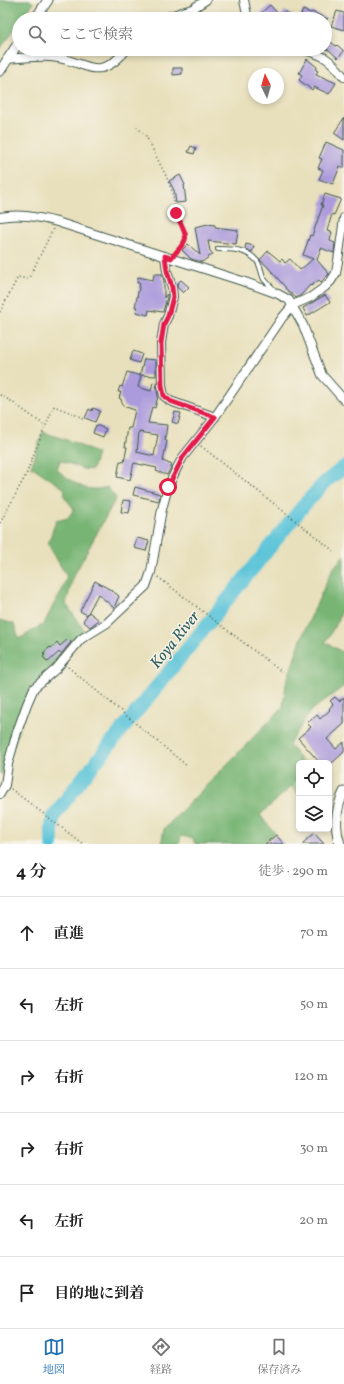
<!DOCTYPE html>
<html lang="ja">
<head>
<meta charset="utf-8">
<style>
  :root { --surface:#fff; --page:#f2f2f2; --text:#222; --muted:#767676; --line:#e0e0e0; --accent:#1f6fb2 }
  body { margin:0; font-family:Vollkorn,"Noto Serif JP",serif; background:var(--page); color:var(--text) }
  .controls { position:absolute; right:12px; bottom:12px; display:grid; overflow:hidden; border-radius:6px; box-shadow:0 2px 6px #0003 }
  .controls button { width:36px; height:36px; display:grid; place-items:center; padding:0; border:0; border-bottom:1px solid var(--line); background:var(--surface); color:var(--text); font:20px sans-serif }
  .compass { position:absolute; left:248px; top:68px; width:36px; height:36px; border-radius:50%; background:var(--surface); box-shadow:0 2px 6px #0003; rotate:355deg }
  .stop { position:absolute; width:12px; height:12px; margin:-9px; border:3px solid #e11d48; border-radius:50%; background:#fff }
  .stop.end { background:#e11d48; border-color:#fff; box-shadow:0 1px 4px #0008 }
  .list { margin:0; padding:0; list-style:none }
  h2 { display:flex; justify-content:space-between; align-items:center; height:52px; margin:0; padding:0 16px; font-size:17px }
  h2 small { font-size:13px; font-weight:400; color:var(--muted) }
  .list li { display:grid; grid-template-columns:26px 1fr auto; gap:12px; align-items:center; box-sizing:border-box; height:72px; padding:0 16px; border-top:1px solid var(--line) }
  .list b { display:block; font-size:15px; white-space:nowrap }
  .list em { font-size:13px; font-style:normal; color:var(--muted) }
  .icon { flex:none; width:22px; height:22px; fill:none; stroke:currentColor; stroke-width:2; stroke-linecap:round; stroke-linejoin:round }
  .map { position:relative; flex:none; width:344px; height:844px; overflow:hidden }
  .search { position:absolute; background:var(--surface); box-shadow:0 2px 6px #0003; left:12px; right:12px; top:12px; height:44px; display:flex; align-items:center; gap:10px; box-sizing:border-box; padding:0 14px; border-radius:22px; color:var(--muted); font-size:15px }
  .sheet { height:484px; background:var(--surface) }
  nav { display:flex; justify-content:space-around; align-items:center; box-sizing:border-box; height:56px; border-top:1px solid var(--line); background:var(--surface); font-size:11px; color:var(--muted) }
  nav a { display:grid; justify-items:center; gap:2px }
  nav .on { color:var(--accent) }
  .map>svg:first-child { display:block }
  .green { fill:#96d388; stroke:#5a885e }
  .forest { fill:#78b574; stroke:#4c7954 }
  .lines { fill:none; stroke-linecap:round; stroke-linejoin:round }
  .river { stroke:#5cc4d9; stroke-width:14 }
  .building { fill:#ab9adc; fill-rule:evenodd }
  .service-casing { stroke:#3d5548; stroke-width:6 }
  .minor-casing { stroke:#3d5548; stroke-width:10 }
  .tertiary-casing { stroke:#3d5548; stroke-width:11 }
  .path { stroke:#3d5548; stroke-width:1.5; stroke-dasharray:1 3; stroke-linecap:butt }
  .service { stroke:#fff; stroke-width:4 }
  .minor { stroke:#fff; stroke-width:8 }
  .tertiary { stroke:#fff; stroke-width:9 }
  .route { stroke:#e11d48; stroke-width:5 }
  .labels { text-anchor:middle; stroke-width:3; stroke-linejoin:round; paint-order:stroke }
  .water-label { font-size:16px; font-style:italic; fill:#2e5f5d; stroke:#f7f3e8 }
</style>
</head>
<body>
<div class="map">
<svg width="344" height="844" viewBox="0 0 344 844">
  <rect width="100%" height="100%" fill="#f7f3e8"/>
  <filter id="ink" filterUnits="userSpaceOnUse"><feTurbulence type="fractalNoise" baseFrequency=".025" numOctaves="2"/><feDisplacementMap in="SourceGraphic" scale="8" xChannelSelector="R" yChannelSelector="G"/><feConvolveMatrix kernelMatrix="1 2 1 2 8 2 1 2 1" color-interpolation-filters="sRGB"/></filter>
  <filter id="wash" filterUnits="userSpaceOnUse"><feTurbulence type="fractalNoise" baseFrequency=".012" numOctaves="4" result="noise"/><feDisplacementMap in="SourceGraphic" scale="16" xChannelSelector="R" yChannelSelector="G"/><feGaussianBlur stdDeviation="0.9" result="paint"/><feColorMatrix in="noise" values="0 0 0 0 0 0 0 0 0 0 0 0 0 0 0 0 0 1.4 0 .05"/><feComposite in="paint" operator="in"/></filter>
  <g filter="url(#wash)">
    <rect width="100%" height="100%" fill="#e8e0bc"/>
    <polygon class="green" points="299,758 305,763 299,763 299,795 292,786 297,772"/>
    <g class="forest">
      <polygon points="0,0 30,0 33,3 22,19 19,19 19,23 0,49"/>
      <path d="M43,432l32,11 22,11 -5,16 -9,-1 -23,-9 -3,10c17,12 27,24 50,17l9,11 -43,79 -7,27 18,26 -37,43 -15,14 -27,85 -4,2 -1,-1v-153l14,4 5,15 25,-15 10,-20 7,-11 6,-16 -19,-33 8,-23 12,-3 6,-9 -10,-13 1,-7 -34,-23z"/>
      <polygon points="344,555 344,605 338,621 325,642 344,653 344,686 312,710 289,744 299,758 298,772 292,786 260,815 275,833 261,844 195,844 193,838 181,836 179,844 161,844 164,829 283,707 286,684 301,639 332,570"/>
    </g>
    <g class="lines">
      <polyline class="river" points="52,844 52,825 54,816 74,789 304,505 324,483 344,467"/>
    </g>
    <g id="blocks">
      <g class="building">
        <polygon points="270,5 279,15 275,19 255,19"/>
        <polygon points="303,10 311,13 312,12 328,19 305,19 300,17"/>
        <polygon points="285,11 291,15 288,19 280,19"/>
        <polygon points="337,11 344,13 344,30 331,26"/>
        <polygon points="325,41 332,43 336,46 337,45 344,51 338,58 329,50 325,49"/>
        <polygon points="307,59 317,67 316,70 318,71 316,74 336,83 329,94 314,87 312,90 299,80 302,75 299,73"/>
        <polygon points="173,68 182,68 182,74 173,75"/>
        <polygon points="344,118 344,140 334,133"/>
        <polygon points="326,142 344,150 344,168 340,166 333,184 319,179 323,170 318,168 322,159 319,158"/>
        <polygon points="191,146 196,148 194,154 188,152"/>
        <polygon points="180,175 185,185 184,185 186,202 176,203 174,190 169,181"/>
        <polygon points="325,194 341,199 334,215 332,214 327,231 332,232 330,241 335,243 334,253 321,248 317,260 329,274 321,282 319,280 311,286 310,285 301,295 296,298 285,288 286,288 267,266 260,260 268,251 280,261 282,259 285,263 290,259 300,270 313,259 303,255 310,235 312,236 323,205 321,205"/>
        <polygon points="208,224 215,225 215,227 238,230 236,244 208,241 210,251 213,254 202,262 191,259 182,250 188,244 200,255 195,227"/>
        <polygon points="246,244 254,246 252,252 245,249"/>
        <polygon points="154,274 162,274 164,281 164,298 167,294 167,297 163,312 149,310 148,315 136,312 137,307 135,307 140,283 137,283 138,277 153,280"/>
        <polygon points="181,280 189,287 183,293 178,288 177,284"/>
        <polygon points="325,295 330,302 307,316 303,308"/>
        <polygon points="133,351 142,354 139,363 130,360"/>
        <polygon points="144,359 156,360 156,376 140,375"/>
        <path d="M127,372l14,4 -3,11 13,4 2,-9 3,1 2,13 -3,12 -3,-1 -4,16 19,2 -2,15 2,1 -4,20 9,4 -5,10 -11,-4 1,-3 -23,-5 -4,17 -13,-3 3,-16 4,1 3,-15h-2l3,-19h3l4,-18 -12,-4 -2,-7 -2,-1 2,-6h-3l2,-6 2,1zM139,432l19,3 -4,21 -17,-4z"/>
        <polygon points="93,408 100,411 95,422 85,418 89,409 92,411"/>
        <polygon points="175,412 181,413 178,424 172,422"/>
        <polygon points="96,425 106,429 103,437 93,433"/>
        <polygon points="135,487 160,494 159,501 133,495"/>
        <polygon points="123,500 131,501 129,513 121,512"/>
        <polygon points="137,538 149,541 146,551 134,548"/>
        <polygon points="95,581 111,590 119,596 114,608 98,594 87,615 80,611"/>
        <polygon points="89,612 99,620 90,627 83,621"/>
        <polygon points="68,639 71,642 61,654 59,652 48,662 43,657 45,655 43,653 50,647 51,648 57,642 60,646"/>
        <polygon points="335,697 339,701 344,697 344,724 327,739 336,749 344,742 344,752 332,763 320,763 298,738 311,727 307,723 317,715 320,719 330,710 329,709 333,704 330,701"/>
        <polygon points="314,833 324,844 302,844"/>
        <polygon points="276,835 284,844 265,844"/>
      </g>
    </g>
  </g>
  <g filter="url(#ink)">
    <use href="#blocks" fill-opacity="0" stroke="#3d5548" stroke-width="1"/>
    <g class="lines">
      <defs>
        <path id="service" d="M218,249c14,0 29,0 39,12 4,5 4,12 7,18 3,4 8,8 11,12"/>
        <g id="minor">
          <polyline points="244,0 247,15 249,19"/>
          <polyline points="160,19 192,9 206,0"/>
          <path d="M301,49c22,6 29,9 43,28"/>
          <path d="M7,59c15,-1 30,-3 44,-2 35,2 45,29 76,-8"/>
          <path d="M0,217c19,-4 38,0 57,5l185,59 36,13 11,6 14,25 19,50 22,25"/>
          <polyline points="165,256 167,271 172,287 173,297 168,316 164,324 161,343 162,385 164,396 170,401 215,417"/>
          <polyline points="0,794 5,785 8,764 17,732 27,704 34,688 56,669 81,639 107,623 146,586 151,572 162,509 168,487 177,468 183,457 215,417 282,318 293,305 311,297 325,287 331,281 336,273 338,261 344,218"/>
        </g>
        <g id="tertiary">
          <polyline points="35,19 48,0"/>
          <polyline points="0,71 19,42"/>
          <path d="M340,844c-6,-17 -4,-36 4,-52"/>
        </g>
      </defs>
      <use href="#service" class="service-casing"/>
      <use href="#minor" class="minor-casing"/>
      <use href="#tertiary" class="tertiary-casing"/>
      <g class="path">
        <polyline points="137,127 146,136 166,176 172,191 176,213 187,236 185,242 176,252"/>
        <polyline points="0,312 18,277 27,279 30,276 53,229"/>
        <polyline points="0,395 11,401 44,425"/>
        <polyline points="201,446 335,552"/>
        <polyline points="0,523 26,475 33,456 54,406 81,417 83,420"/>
        <polyline points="158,577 282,672"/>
        <polyline points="68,667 187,766"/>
        <polyline points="11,789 83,844"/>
      </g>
      <use href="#service" class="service"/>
      <use href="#minor" class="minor"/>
      <use href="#tertiary" class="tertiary"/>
    </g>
  </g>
  <g class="lines" filter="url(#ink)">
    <path class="route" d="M168,487l15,-30 32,-40 -45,-16 -6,-5 -2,-11 -1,-42 3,-19 4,-8 5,-19 -1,-10 -5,-16 -2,-15 6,2c20,-22 17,-18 5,-45"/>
  </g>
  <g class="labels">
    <g class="water-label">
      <text transform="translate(174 639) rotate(-51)" y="6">Koya River</text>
    </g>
  </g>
</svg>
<div class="controls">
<button><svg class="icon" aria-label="locate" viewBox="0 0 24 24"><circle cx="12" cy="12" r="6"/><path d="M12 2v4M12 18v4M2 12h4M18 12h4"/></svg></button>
<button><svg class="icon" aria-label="layers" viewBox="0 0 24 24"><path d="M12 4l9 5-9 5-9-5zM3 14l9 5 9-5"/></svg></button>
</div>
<svg class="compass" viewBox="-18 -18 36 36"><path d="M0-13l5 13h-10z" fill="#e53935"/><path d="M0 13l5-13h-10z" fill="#767676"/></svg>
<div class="stop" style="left:168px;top:487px"></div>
<div class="stop end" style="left:176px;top:213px"></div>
<div class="search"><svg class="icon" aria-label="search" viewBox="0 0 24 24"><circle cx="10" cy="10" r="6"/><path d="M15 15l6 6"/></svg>ここで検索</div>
</div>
<section class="sheet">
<h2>4 分<small>徒歩 · 290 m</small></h2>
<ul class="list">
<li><svg class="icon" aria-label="ahead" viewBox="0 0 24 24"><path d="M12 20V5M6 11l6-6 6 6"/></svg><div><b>直進</b></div><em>70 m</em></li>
<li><svg class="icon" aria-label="left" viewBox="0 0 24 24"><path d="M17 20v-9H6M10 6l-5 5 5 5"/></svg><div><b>左折</b></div><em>50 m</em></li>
<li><svg class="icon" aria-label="right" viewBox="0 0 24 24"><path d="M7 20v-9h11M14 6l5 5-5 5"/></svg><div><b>右折</b></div><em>120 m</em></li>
<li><svg class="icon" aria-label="right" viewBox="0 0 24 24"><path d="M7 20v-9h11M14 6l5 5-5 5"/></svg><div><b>右折</b></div><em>30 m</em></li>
<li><svg class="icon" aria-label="left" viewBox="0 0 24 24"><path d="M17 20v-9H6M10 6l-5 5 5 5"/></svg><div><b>左折</b></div><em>20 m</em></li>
<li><svg class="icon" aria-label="arrive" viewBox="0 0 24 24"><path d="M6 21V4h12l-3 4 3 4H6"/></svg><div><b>目的地に到着</b></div></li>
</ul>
</section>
<nav>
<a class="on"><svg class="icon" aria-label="map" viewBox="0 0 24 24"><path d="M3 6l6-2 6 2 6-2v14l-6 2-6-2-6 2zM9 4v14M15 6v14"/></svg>地図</a>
<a><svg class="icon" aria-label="directions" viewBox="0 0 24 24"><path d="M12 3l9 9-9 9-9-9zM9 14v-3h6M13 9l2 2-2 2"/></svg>経路</a>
<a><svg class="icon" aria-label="saved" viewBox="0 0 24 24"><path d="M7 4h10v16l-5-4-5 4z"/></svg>保存済み</a>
</nav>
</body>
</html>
